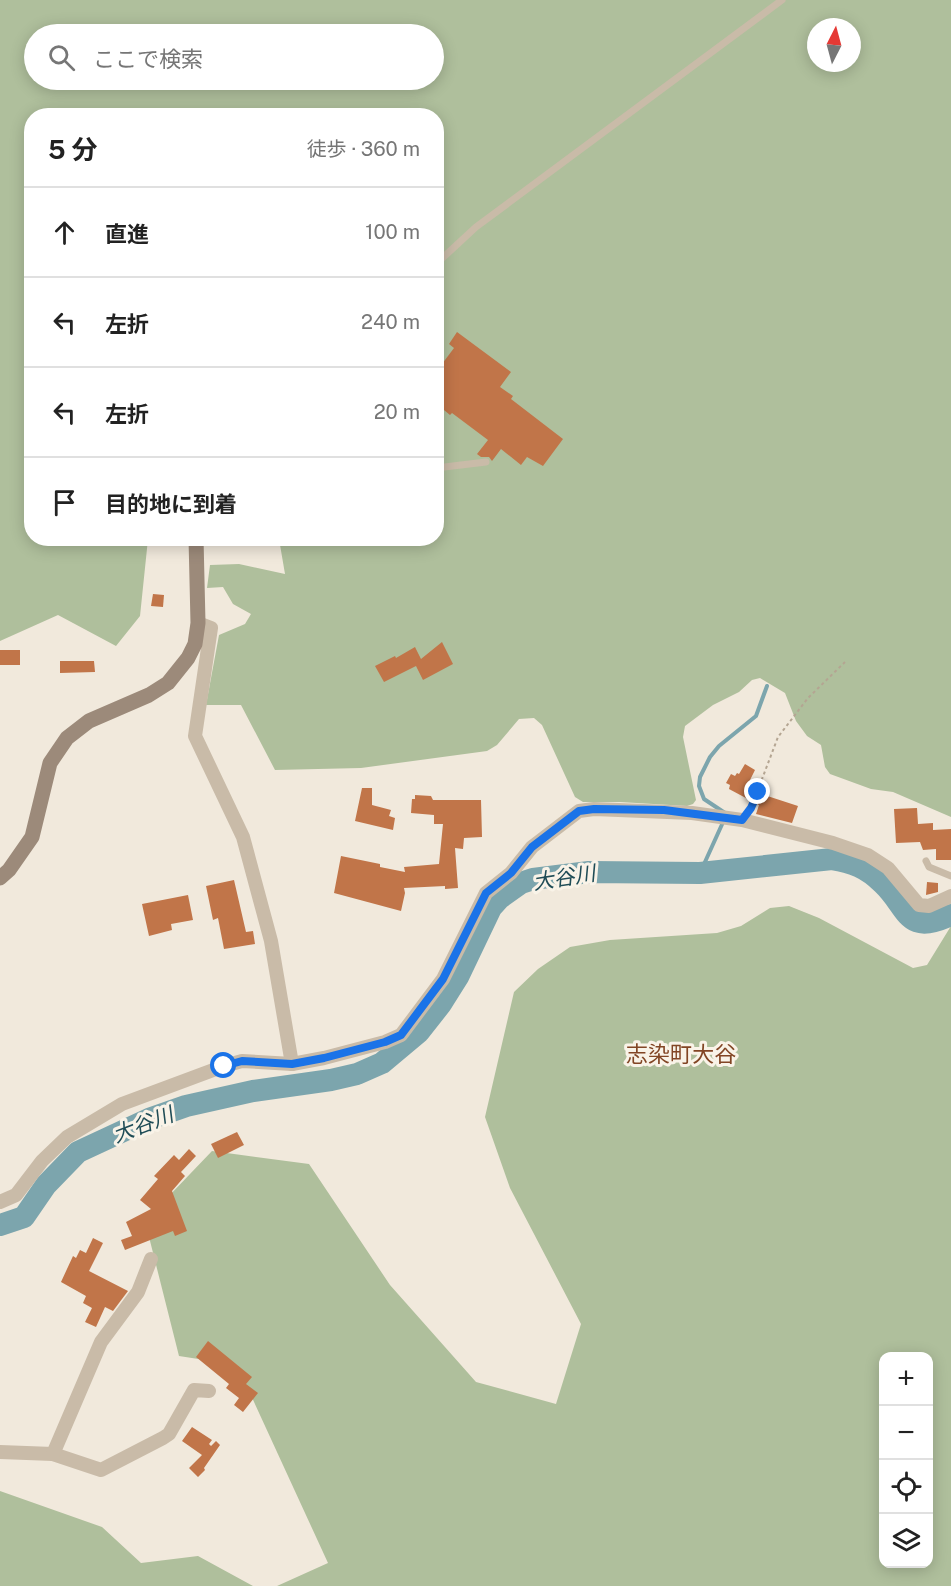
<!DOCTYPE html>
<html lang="ja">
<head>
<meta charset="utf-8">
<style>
  :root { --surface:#fff; --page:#f6f6f6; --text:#222; --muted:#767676; --line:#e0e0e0 }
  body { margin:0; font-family:"Public Sans","Noto Sans JP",sans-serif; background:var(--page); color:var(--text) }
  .controls { position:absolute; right:18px; bottom:18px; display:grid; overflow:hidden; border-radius:12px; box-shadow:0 3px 15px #0003 }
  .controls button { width:54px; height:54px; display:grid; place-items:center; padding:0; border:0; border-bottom:2px solid var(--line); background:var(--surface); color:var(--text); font:30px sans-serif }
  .compass { position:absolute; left:807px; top:18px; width:54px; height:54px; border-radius:50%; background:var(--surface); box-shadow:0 3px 15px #0003; rotate:6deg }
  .stop { position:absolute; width:18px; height:18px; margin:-14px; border:4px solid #1a73e8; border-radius:50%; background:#fff }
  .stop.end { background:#1a73e8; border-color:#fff; box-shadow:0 2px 6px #0008 }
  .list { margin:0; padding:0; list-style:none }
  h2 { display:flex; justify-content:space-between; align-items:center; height:78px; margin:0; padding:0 24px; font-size:26px }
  h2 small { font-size:20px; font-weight:400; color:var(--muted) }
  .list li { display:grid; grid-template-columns:39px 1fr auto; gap:18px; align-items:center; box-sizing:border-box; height:90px; padding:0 24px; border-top:2px solid var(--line) }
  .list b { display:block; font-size:22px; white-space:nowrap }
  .list em { font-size:20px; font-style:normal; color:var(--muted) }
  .icon { flex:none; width:33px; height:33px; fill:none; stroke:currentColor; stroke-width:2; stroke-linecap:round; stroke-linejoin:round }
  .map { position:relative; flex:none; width:951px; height:1586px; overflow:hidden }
  .search { position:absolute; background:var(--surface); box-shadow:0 3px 15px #0003; left:24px; top:24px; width:420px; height:66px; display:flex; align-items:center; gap:15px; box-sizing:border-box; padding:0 21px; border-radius:33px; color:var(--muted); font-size:22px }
  .panel { position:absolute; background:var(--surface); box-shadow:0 3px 15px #0003; left:24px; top:108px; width:420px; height:438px; border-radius:24px }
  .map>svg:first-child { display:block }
  .green { fill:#afbf9c; fill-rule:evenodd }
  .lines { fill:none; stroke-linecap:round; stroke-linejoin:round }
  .stream { stroke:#7ca5ad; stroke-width:4 }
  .river { stroke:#7ca5ad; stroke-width:22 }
  .building { fill:#c17549 }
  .path { stroke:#b4a592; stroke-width:2; stroke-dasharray:3 3; stroke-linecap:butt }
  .lane { stroke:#c9bba8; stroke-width:7 }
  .street { stroke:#c9bba8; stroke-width:14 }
  .secondary { stroke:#9c8a7a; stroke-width:15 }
  .route { stroke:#1a73e8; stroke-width:8 }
  .labels { text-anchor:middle; stroke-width:6; stroke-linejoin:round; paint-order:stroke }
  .water-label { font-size:21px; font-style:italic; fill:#1f4c56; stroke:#f9f3e8 }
  .quarter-label { font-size:22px; fill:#824524; stroke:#f9f3e8 }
</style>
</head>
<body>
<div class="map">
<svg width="951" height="1586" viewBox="0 0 951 1586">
  <rect width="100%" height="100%" fill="#f1e9dc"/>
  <g class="green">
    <path d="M0,0h951v817l-58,-25 -22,-3 -41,-15 -5,-7 -4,-22 -14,-9 -11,-15 -11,-28 -25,-15 -8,2 -13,12 -26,13 -28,21 -2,11 13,63 -3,4 -6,2 -67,-4h-37l-8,-5 -33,-72 -8,-7 -15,1 -22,26 -10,6 -126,17 -86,2 -34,-65h-35l13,-70 26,-11 6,-10 -18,-10 -10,-17 -16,1 3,-23 29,-1 46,10 -6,-35 157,-1v-422h-404v422l116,1 -8,77 -24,30 -58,-31 -58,26zM816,27h36v36h-36zM34,34h400v46h-400z"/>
    <path d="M789,906l30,12 94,50 14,-3 24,-39v660h-674l51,-23 -91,-198 -58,-9 -34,-135 67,-70 97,13 81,121 86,97 80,22 25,-80 -71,-136 -25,-71 29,-125 24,-23 32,-22 40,-7 107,-7 24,-7 29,-18zM884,1356h44v208h-44z"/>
    <polygon points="0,1491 102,1527 141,1563 198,1556 253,1586 0,1586"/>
  </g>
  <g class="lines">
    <g class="stream">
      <polyline points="725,813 704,799 699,786 700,777 710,757 719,746 756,716 767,686"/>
      <polyline points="700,873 724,820"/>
    </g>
    <path class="river" d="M0,1225l24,-8 22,-32 32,-33 71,-33 37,-13 67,-15 78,-11 26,-6 25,-11 37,-31 22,-28 17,-27 33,-69 9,-10 21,-15 12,-4 56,-7 111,1 132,-14c20,3 35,9 50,24 27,25 23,54 69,32"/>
  </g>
  <g class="building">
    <polygon points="457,332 511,372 500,387 513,396 511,399 563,439 543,466 527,457 521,465 501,449 492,461 489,457 481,457 477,454 488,440 452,413 450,415 444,410 436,419 436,372 454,348 449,344"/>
    <polygon points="153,594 164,595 163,607 151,606"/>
    <polygon points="442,642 453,664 423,680 416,666 384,682 375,666 395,656 396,658 415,647 421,659"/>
    <rect x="0" y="650" width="20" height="15"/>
    <polygon points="60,661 94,661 95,672 60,673"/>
    <polygon points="745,764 755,770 750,780 754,782 749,790 798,806 792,823 756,814 759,805 729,789 730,785 726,783 731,774 735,776 737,773 739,774"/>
    <polygon points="362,788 372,788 372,805 391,810 389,816 395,818 393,830 355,821"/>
    <polygon points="415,795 431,796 433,800 481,800 482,837 464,838 463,849 455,848 458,888 445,889 445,886 404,888 405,893 401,911 334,893 341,856 380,864 380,867 405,872 404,867 439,864 443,824 434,824 434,815 411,813 412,799 415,799"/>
    <polygon points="917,808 918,824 933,823 933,830 951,829 951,860 936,860 936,849 923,850 920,842 896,843 894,809"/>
    <polygon points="234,880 246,932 253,931 255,944 224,949 218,918 213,920 206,886"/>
    <polygon points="927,882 938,883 938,892 926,895"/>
    <polygon points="188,895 193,920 171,924 172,930 149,936 142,904"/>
    <polygon points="237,1132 244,1145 218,1158 211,1144"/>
    <polygon points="189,1149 196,1156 181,1172 185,1176 172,1191 187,1231 175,1236 173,1231 125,1250 121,1240 132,1236 126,1222 151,1209 140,1200 158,1179 154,1176 174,1155 179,1160"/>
    <polygon points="93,1238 103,1243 89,1271 128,1291 113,1311 105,1307 96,1327 85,1322 92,1308 83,1303 86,1296 61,1282 73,1256 76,1258 80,1250 86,1253"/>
    <polygon points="208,1341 252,1377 246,1384 258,1393 243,1412 234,1405 239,1398 226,1388 229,1384 196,1357"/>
    <polygon points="192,1427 212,1440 209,1444 211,1446 216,1441 220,1445 204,1468 205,1470 198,1477 189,1468 202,1455 182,1441"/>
  </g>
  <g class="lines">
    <polyline class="path" points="751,808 778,737 808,698 845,662"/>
    <g class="lane">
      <polyline points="436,264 476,227 782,0"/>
      <polyline points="436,468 486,462"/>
      <polyline points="926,861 929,867 951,876"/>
    </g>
    <g class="street">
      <polyline points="198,623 211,628 195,736 243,837 271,941 292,1064"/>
      <polyline points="0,1202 16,1195 42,1161 67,1137 122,1104 224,1066 242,1061 292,1064 324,1058 385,1042 401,1035 443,979 486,893 511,873 532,847 579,811 594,809 692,813 742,820 833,843 868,855 888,868 919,905 929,906 951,896"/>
      <polyline points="0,1452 53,1454 101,1470 163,1438 169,1434 194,1390 209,1391"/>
      <polyline points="53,1454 101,1342 138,1292 151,1259"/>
    </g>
    <polyline class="secondary" points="0,878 9,870 32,837 50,763 67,738 89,721 149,695 168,683 188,658 195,644 198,623 196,538"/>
  </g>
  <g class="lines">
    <polyline class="route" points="224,1066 242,1061 292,1064 324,1058 385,1042 401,1035 443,979 486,893 511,873 532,847 579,811 594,809 664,810 742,820 751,808 758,792"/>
  </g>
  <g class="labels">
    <g class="water-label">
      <text transform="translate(564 878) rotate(-9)" y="7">大谷川</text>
      <text transform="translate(143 1125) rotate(-21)" y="7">大谷川</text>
    </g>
    <g class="quarter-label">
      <text x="681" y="1062">志染町大谷</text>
    </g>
  </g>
</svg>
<div class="controls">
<button>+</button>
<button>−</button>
<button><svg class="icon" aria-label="locate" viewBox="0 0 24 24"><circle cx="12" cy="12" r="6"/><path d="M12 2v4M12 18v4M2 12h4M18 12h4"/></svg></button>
<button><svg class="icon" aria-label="layers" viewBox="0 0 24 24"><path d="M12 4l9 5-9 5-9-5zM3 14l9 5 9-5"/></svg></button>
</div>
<svg class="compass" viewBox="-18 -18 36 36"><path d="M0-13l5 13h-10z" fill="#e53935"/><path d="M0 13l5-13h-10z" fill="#767676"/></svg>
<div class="stop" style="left:224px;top:1066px"></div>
<div class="stop end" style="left:758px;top:792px"></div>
<div class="search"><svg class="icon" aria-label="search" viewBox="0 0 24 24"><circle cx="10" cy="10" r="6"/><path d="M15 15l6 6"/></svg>ここで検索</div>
<section class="panel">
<h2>5 分<small>徒歩 · 360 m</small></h2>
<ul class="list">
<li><svg class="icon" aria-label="ahead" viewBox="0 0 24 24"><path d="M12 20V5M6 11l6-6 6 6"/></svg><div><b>直進</b></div><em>100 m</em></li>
<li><svg class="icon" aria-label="left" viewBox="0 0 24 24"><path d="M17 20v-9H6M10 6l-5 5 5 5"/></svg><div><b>左折</b></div><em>240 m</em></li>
<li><svg class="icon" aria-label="left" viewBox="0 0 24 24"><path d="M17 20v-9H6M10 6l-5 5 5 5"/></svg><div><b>左折</b></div><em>20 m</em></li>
<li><svg class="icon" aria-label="arrive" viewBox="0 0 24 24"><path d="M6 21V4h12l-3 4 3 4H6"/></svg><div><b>目的地に到着</b></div></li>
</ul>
</section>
</div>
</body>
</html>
